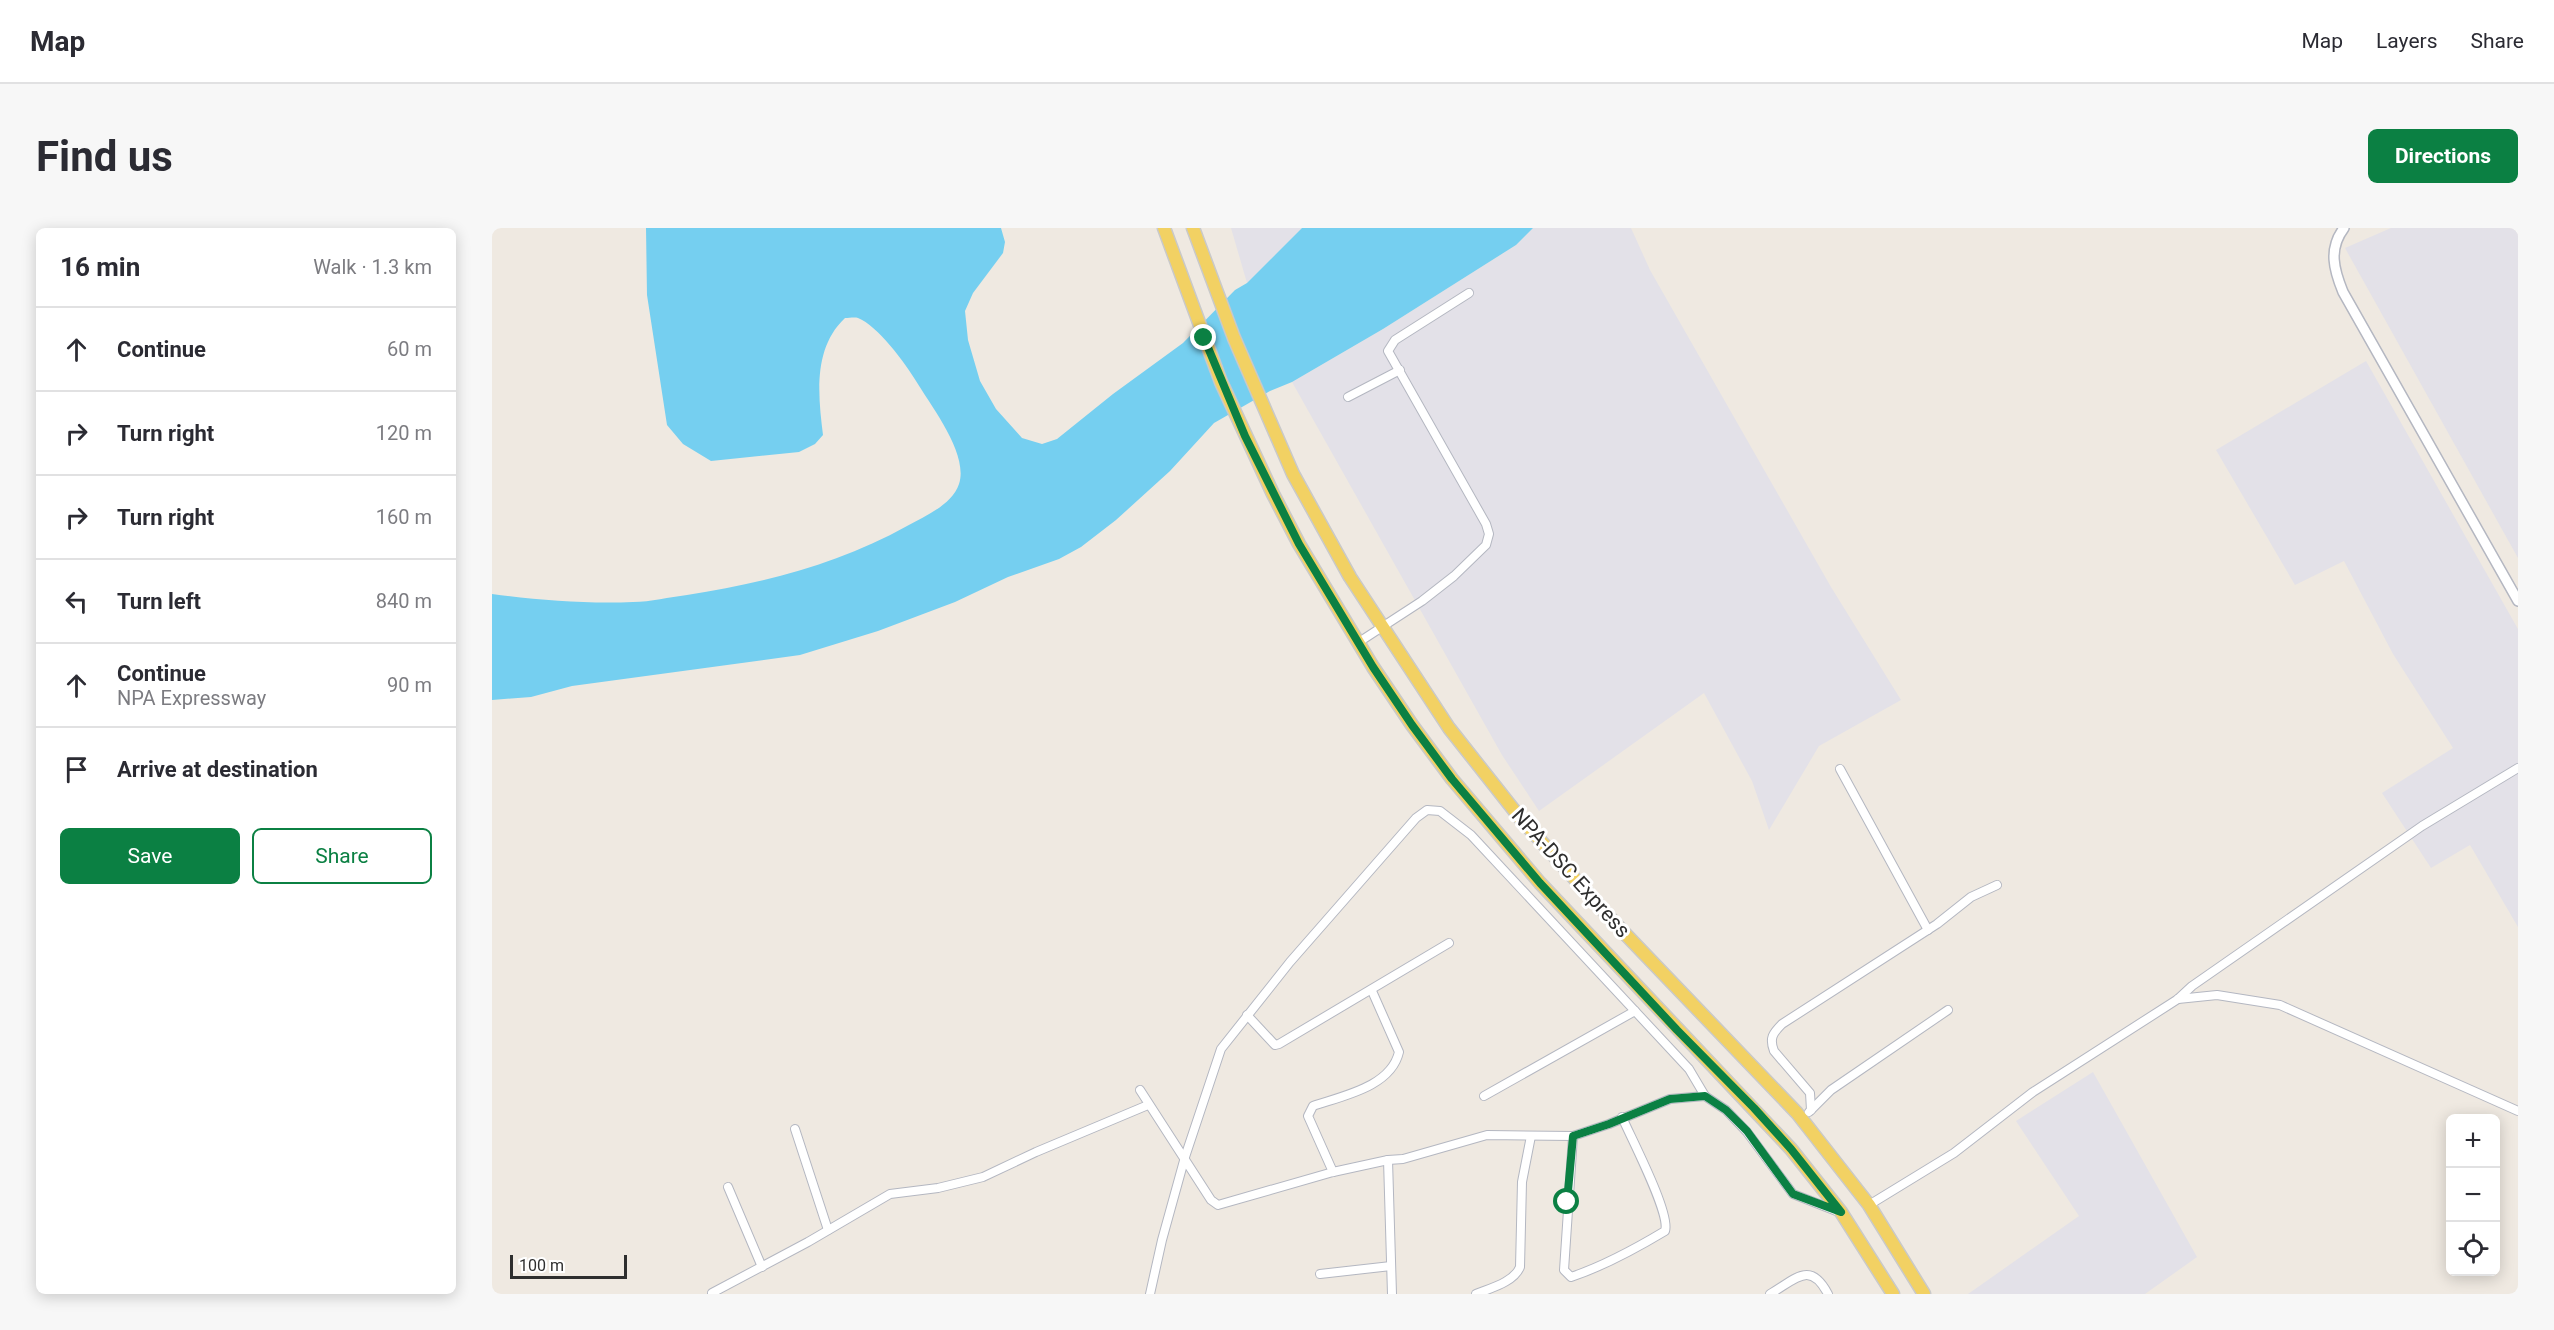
<!DOCTYPE html>
<html lang="en">
<head>
<meta charset="utf-8">
<style>
  :root { --surface:#fff; --page:#f7f7f7; --text:#2b2b33; --muted:#7c7c81; --line:#e1e1e2; --accent:#0b8043 }
  body { margin:0; font-family:Roboto,sans-serif; background:var(--page); color:var(--text) }
  .controls { position:absolute; right:18px; bottom:18px; display:grid; overflow:hidden; border-radius:9px; box-shadow:0 3px 15px #0003 }
  .controls button { width:54px; height:54px; display:grid; place-items:center; padding:0; border:0; border-bottom:2px solid var(--line); background:var(--surface); color:var(--text); font:30px sans-serif }
  .scale { position:absolute; left:18px; bottom:15px; width:117px; box-sizing:border-box; padding-left:6px; border:3px solid #2e2e2e; border-top:0; font-size:16px; line-height:21px; white-space:nowrap; color:#2e2e2e; -webkit-text-stroke:4px #fff; paint-order:stroke }
  .stop { position:absolute; width:18px; height:18px; margin:-14px; border:4px solid #0b8043; border-radius:50%; background:#fff }
  .stop.end { background:#0b8043; border-color:#fff; box-shadow:0 2px 6px #0008 }
  .list { margin:0; padding:0; list-style:none }
  h2 { display:flex; justify-content:space-between; align-items:center; height:78px; margin:0; padding:0 24px; font-size:26px }
  h2 small { font-size:20px; font-weight:400; color:var(--muted) }
  .list li { display:grid; grid-template-columns:39px 1fr auto; gap:18px; align-items:center; box-sizing:border-box; height:84px; padding:0 24px; border-top:2px solid var(--line) }
  .list b { display:block; font-size:22px; white-space:nowrap }
  .list p { margin:0; font-size:20px; white-space:nowrap; color:var(--muted) }
  .list em { font-size:20px; font-style:normal; color:var(--muted) }
  .actions { display:flex; gap:12px; padding:18px 24px }
  .actions a { flex:1; padding:14px 0; border:2px solid var(--accent); border-radius:9px; text-align:center; font-size:21px; color:var(--accent) }
  .actions .main { background:var(--accent); color:#fff }
  .icon { flex:none; width:33px; height:33px; fill:none; stroke:currentColor; stroke-width:2; stroke-linecap:round; stroke-linejoin:round }
  .map { position:relative; flex:none; width:2026px; height:1066px; overflow:hidden; border-radius:9px }
  header { display:flex; align-items:center; gap:36px; box-sizing:border-box; height:84px; padding:0 30px; background:var(--surface); border-bottom:2px solid var(--line) }
  header strong { font-size:28px }
  nav { display:flex; gap:33px; margin-inline-start:auto; font-size:21px }
  .intro { display:flex; align-items:center; justify-content:space-between; box-sizing:border-box; height:144px; padding:0 36px }
  h1 { margin:0; font-size:42px }
  .button { padding:15px 27px; border-radius:9px; background:var(--accent); color:#fff; font-size:21px; font-weight:700 }
  main { display:flex; gap:36px; padding:0 36px }
  aside { flex:1; background:var(--surface); border-radius:9px; box-shadow:0 3px 15px #0003 }
  .map>svg:first-child { display:block }
  .industrial { fill:#e3e1e8 }
  .water { fill:#75cff0 }
  .lines { fill:none; stroke-linecap:round; stroke-linejoin:round }
  .minor-casing { stroke:#b4b7c1; stroke-width:10 }
  .tertiary-casing { stroke:#b4b7c1; stroke-width:12 }
  .primary-casing { stroke:#c9c9c9; stroke-width:15 }
  .minor { stroke:#fff; stroke-width:8 }
  .tertiary { stroke:#fff; stroke-width:9 }
  .primary { stroke:#f2d163; stroke-width:12 }
  .route { stroke:#0b8043; stroke-width:8 }
  .labels { text-anchor:middle; stroke-width:6; stroke-linejoin:round; paint-order:stroke }
  .street-label { font-size:21px; fill:#2e2e2e; stroke:#fff }
</style>
</head>
<body>
<header>
<strong>Map</strong>
<nav><a>Map</a><a>Layers</a><a>Share</a></nav>
</header>
<div class="intro"><h1>Find us</h1><a class="button">Directions</a></div>
<main>
<aside>
<h2>16 min<small>Walk · 1.3 km</small></h2>
<ul class="list">
<li><svg class="icon" aria-label="ahead" viewBox="0 0 24 24"><path d="M12 20V5M6 11l6-6 6 6"/></svg><div><b>Continue</b></div><em>60 m</em></li>
<li><svg class="icon" aria-label="right" viewBox="0 0 24 24"><path d="M7 20v-9h11M14 6l5 5-5 5"/></svg><div><b>Turn right</b></div><em>120 m</em></li>
<li><svg class="icon" aria-label="right" viewBox="0 0 24 24"><path d="M7 20v-9h11M14 6l5 5-5 5"/></svg><div><b>Turn right</b></div><em>160 m</em></li>
<li><svg class="icon" aria-label="left" viewBox="0 0 24 24"><path d="M17 20v-9H6M10 6l-5 5 5 5"/></svg><div><b>Turn left</b></div><em>840 m</em></li>
<li><svg class="icon" aria-label="ahead" viewBox="0 0 24 24"><path d="M12 20V5M6 11l6-6 6 6"/></svg><div><b>Continue</b><p>NPA Expressway</p></div><em>90 m</em></li>
<li><svg class="icon" aria-label="arrive" viewBox="0 0 24 24"><path d="M6 21V4h12l-3 4 3 4H6"/></svg><div><b>Arrive at destination</b></div></li>
</ul>
<div class="actions"><a class="main">Save</a><a>Share</a></div>
</aside>
<div class="map">
<svg width="2026" height="1066" viewBox="0 0 2026 1066">
  <rect width="100%" height="100%" fill="#efe9e1"/>
  <g class="industrial">
    <polygon points="739,0 810,0 755,55"/>
    <polygon points="1041,0 1139,0 1158,42 1339,359 1409,472 1327,518 1277,602 1260,553 1212,465 1047,583 1010,527 800,154 891,101 1024,17"/>
    <polygon points="1899,0 2026,0 2026,330 1853,20"/>
    <polygon points="1874,133 2026,401 2026,699 1978,617 1939,640 1890,565 1961,520 1901,426 1852,333 1803,357 1724,222"/>
    <polygon points="1601,844 1705,1029 1653,1066 1476,1066 1587,988 1524,893"/>
  </g>
  <path class="water" d="M154,0h355l4,14 -2,11 -30,40 -8,18 3,29 12,41 16,28 26,29 20,6 15,-5 56,-45 70,-51 52,-53 12,-7 55,-55h231l-17,17 -133,84 -91,53 -22,9 -56,32 -44,48 -54,49 -35,27 -22,12 -51,18 -53,25 -77,29 -78,24 -228,31 -41,11 -39,3v-106c46,6 95,10 141,8 18,0 36,-5 54,-7 77,-12 152,-31 220,-69 18,-10 45,-21 52,-42 10,-30 -28,-78 -43,-103 -10,-17 -39,-56 -58,-63 -3,-1 -9,0 -13,0 -32,30 -27,77 -22,117l-8,9 -16,8 -88,9 -28,-17 -16,-19 -20,-130z"/>
  <g class="lines">
    <defs>
      <g id="minor">
        <polyline points="856,169 908,142"/>
        <polyline points="867,414 930,373 962,348 994,317 997,306 994,296 896,123 903,112 977,65"/>
        <polyline points="1348,541 1436,702"/>
        <polyline points="1686,771 1725,767 1788,777 2026,883"/>
        <polyline points="755,787 783,817 787,816 957,715"/>
        <polyline points="648,862 719,972 726,977 841,944 896,932 911,931 995,907 1081,908 1117,896 1178,871 1213,868 1234,882 1255,904 1301,966 1347,984"/>
        <polyline points="992,868 1143,783"/>
        <path d="M1319,882l-1,-17 -36,-42c-5,-13 -1,-18 8,-27l155,-100 34,-27 26,-12"/>
        <polyline points="1317,884 1339,862 1456,782"/>
        <polyline points="303,901 336,1002"/>
        <path d="M1081,908l-9,134 7,7c33,-11 64,-28 94,-46 6,-17 -34,-93 -43,-114"/>
        <polyline points="896,932 900,1066"/>
        <path d="M841,944l-25,-56 5,-10c29,-10 78,-19 86,-54l-27,-61"/>
        <polyline points="236,959 270,1039"/>
        <polyline points="1377,977 1462,925 1541,864 1686,771 1700,758 1930,598 2026,540"/>
        <polyline points="828,1046 899,1038"/>
        <polyline points="220,1065 316,1014 398,966 446,960 491,949 544,924 656,877"/>
        <polyline points="658,1066 670,1012 693,929 729,821 798,734 924,590 935,582 948,583 979,607 1197,841 1213,868"/>
        <path d="M984,1066c15,-6 38,-12 44,-27l2,-85 9,-46"/>
        <path d="M1278,1066c26,-15 40,-34 58,0"/>
      </g>
      <path id="tertiary" d="M1852,0c-16,21 -10,42 -1,64l175,309"/>
      <g id="primary">
        <polyline points="672,0 729,154 781,266 807,316 881,439 920,497 960,551 1048,655 1299,921 1349,984 1401,1066"/>
        <polyline points="701,0 742,110 801,246 858,349 957,500 1029,591 1118,690 1305,885 1377,977 1432,1066"/>
      </g>
    </defs>
    <use href="#minor" class="minor-casing"/>
    <use href="#tertiary" class="tertiary-casing"/>
    <use href="#primary" class="primary-casing"/>
    <use href="#minor" class="minor"/>
    <use href="#tertiary" class="tertiary"/>
    <use href="#primary" class="primary"/>
  </g>
  <g class="lines">
    <polyline class="route" points="712,110 753,208 807,316 881,439 920,497 960,551 1048,655 1185,802 1262,880 1299,921 1349,984 1301,966 1255,903 1234,882 1213,868 1178,871 1117,896 1081,908 1075,974"/>
  </g>
  <g class="labels">
    <g class="street-label">
      <text transform="translate(1079 645) rotate(48)" y="7">NPA-DSC Express</text>
    </g>
  </g>
</svg>
<div class="controls">
<button>+</button>
<button>−</button>
<button><svg class="icon" aria-label="locate" viewBox="0 0 24 24"><circle cx="12" cy="12" r="6"/><path d="M12 2v4M12 18v4M2 12h4M18 12h4"/></svg></button>
</div>
<div class="scale">100 m</div>
<div class="stop" style="left:1075px;top:974px"></div>
<div class="stop end" style="left:712px;top:110px"></div>
</div>
</main>
</body>
</html>
